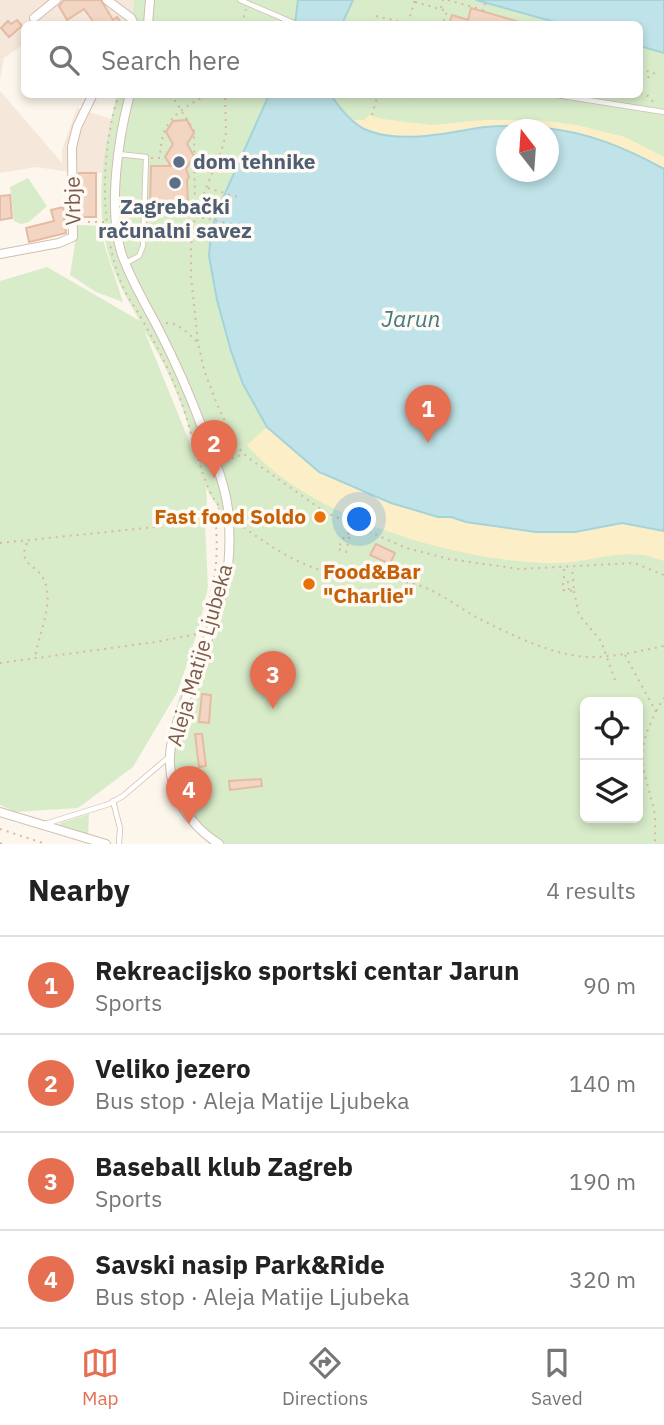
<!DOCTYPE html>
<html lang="en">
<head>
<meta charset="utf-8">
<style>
  :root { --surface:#fff; --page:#f6f6f6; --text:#222; --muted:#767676; --line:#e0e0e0; --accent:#e76f51 }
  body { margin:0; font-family:"IBM Plex Sans",sans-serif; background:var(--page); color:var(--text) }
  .controls { position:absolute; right:21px; bottom:21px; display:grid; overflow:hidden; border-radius:10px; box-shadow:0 4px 10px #0003 }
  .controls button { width:63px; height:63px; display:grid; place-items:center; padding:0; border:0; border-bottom:2px solid var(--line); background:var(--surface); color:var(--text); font:35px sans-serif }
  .compass { position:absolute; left:496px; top:119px; width:63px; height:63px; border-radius:50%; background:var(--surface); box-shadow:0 4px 10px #0003; rotate:343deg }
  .you { position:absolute; left:360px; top:520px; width:24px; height:24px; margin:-18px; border:5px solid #fff; border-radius:50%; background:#1a73e8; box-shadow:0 0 0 10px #1a73e833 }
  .badge { display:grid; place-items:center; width:46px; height:46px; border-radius:50%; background:var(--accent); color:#fff; font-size:23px; font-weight:700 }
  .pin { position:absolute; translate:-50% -58px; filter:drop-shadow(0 2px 4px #0008) }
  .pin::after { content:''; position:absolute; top:37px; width:24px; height:21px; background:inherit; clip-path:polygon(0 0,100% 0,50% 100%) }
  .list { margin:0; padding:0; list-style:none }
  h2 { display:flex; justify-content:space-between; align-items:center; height:91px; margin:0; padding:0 28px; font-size:30px }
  h2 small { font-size:23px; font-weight:400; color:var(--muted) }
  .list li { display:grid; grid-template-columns:46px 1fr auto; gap:21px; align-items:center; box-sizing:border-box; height:98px; padding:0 28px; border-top:2px solid var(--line) }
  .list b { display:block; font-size:26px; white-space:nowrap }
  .list p { margin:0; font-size:23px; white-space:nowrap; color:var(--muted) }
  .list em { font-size:23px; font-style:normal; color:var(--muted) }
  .icon { flex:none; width:38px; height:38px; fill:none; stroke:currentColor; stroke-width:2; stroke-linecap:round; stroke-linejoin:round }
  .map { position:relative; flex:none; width:664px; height:844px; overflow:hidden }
  .search { position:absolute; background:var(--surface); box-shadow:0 4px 10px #0003; left:21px; right:21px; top:21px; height:77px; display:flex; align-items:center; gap:18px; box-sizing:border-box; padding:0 24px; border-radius:10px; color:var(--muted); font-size:26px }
  .sheet { height:483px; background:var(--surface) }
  nav { display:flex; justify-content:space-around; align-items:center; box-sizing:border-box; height:98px; border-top:2px solid var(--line); background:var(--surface); font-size:19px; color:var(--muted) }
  nav a { display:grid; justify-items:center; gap:4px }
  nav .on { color:var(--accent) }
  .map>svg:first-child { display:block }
  .residential { fill:#f5e8da }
  .green { fill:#d8ecc9; fill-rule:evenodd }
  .sand { fill:#fcefc7 }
  .water { fill:#bfe3e8; stroke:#a5d3da; stroke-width:2; fill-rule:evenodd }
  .building { fill:#f3d5c3; stroke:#e6bba3; stroke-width:2 }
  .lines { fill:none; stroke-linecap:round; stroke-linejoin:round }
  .service-casing { stroke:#d1beb0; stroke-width:6 }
  .minor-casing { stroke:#d1beb0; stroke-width:10 }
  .path { stroke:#d9b8a5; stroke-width:2; stroke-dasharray:2 5; stroke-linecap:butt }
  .service { stroke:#fff; stroke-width:4.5 }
  .minor { stroke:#fff; stroke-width:8 }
  .service-dot { fill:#5c6f8a; stroke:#fffaf3; stroke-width:2.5 }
  .food-dot { fill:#e8710a; stroke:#fffaf3; stroke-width:2.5 }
  .labels { text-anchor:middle; stroke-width:7; stroke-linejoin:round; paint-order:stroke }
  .service-label { font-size:21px; font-weight:bold; fill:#4e5e75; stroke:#fffaf3; text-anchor:start }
  .street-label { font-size:21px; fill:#7a5c4d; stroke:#fffaf3 }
  .food-label { font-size:21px; font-weight:bold; fill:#c56008; stroke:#fffaf3; text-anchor:end }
  .water-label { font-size:23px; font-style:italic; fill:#437c86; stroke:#fffaf3 }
</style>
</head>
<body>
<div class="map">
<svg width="664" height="844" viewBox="0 0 664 844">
  <rect width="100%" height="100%" fill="#fdf6ec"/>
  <g class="residential">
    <polygon points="0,0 143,0 137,24 24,24 24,44 4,58 0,79"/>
    <polygon points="0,91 62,163 62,150 77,108 111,119 106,173 77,173 36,167 0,173"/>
  </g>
  <g class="green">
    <path d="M134,0h530v844h-454c-103,-82 13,-199 16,-299 0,-8 0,-24 -4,-32 -5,-10 -12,-14 -16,-27l2,38h-3l3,63 -9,40 -21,64 -45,76 -55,41 -63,4 -15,-7v-524l47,-14 93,54c-11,-19 -22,-37 -29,-59 -18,-54 -8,-114 6,-167l523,-1v-70h-503l-4,-10zM506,130h42v42h-42zM144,330c26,39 46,92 56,138zM585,702h53v116h-53z"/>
    <polygon points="28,178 47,206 29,222 21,224 14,221 10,187"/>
    <polygon points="78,225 101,226 105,247 123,302 96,292 70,275"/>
    <polygon points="89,814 88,835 60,826 60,823"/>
  </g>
  <g class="sand">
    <path d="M369,115l13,4 50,6 52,-5h54l39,5 48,12 39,20v12c-37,-21 -73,-36 -116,-41 -20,-2 -40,-1 -60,-1 -9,1 -17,4 -26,5 -27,3 -92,11 -109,-12h11z"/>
    <path d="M267,427l52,45 31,14 88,31h13l15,5 70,10h39l47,-9 42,8v30c-7,-2 -14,-5 -20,-6 -29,-4 -57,7 -85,8 -96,1 -248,-43 -312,-118z"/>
  </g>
  <g class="water">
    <polygon points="298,0 353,0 342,24 295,24"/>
    <polygon points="476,0 664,0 664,53 640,46 640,24 562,24"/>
    <path d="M269,95h62c8,13 23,31 38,36 36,13 80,1 116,-4 19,-2 40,-1 59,1 44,4 82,20 120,41v362l-42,-8 -47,9h-39l-70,-10 -15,-5h-13l-47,-14 -72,-31 -52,-45 -24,-43 -12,-33 -14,-51 -8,-44 2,-24 7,-23zM506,130h42v42h-42z"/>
  </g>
  <g class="building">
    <polygon points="64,0 101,0 113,20 117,17 122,24 95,24 84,9 67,20 59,6"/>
    <polygon points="471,8 523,23 523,24 449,24 452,15 468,20"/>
    <polygon points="17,20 22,26 9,37 1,28 8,21 11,24"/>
    <polygon points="187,120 194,133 187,144 194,156 186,169 189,177 187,180 188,205 150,205 151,166 171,166 165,157 173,144 166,132 173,121"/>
    <rect x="79" y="173" width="17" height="44"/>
    <polygon points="10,195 12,218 0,220 0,196"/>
    <polygon points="63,207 66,233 29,242 26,228 54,221 51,210"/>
    <polygon points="376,544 395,553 390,564 370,555"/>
    <polygon points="202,694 211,695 209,723 199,722"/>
    <polygon points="195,734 202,734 206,766 199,767"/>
    <polygon points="261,779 262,786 230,790 229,781"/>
  </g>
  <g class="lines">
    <defs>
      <g id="service">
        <polyline points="240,0 296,24"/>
        <polyline points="441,94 489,94"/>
        <polyline points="550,94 664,112"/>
        <polyline points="118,154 146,157 143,246 139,256 126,263"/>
        <polyline points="113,801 120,828 119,844"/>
        <polyline points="45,824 109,804 123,796 170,756"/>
      </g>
      <g id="minor">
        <polyline points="107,0 131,18 134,24"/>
        <polyline points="34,18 56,0"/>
        <polyline points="148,24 150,0"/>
        <path d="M130,94c-12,45 -22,113 -9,158 9,27 24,51 37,76 17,33 32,67 45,102 11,28 25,60 26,91 1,21 1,43 -4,63 -9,36 -23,71 -36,106 -7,20 -18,43 -19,66 -2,37 19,69 49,88"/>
        <polyline points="0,254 59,243 73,237 72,147 77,127 93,94"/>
        <polyline points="0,812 106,844"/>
      </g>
    </defs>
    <use href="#service" class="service-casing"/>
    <use href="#minor" class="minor-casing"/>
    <g class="path">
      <polyline points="448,0 483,10"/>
      <polyline points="415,2 447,11 443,24"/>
      <polyline points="441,8 443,0"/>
      <polyline points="483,12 486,0"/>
      <polyline points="376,16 409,24"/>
      <polyline points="408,23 415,0"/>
      <polyline points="242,24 246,9"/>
      <polyline points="640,69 654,73 652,76 640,79"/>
      <polyline points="640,93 648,96 655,104"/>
      <path d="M119,94c-19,57 -20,141 5,195 5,11 13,21 19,32 15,27 29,54 39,83 10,26 20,86 39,104"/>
      <polyline points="171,94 194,131 195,216 191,246 191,277 198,342"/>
      <polyline points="410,94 412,101"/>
      <polyline points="372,115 378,94"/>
      <path d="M151,158h9c1,-39 17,-46 48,-64"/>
      <polyline points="208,188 241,198"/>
      <polyline points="149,212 170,212 195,216 223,146 226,133 225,94"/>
      <polyline points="195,216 231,224"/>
      <polyline points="81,222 107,222"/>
      <polyline points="166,323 175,324 187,332 198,343 204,370 217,404 236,445 247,457 325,512 406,548 449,559 520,569 634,563 664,575"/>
      <polyline points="225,461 244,454"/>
      <path d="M238,523c34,25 66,47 108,53 23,4 46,2 69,8 21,6 42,22 61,33 31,16 79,40 115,40 25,0 49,-6 73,-11"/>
      <polyline points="349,533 345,535 338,549 346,552 352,526"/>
      <polyline points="0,543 184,524 210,518 219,508"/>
      <path d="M27,543c-10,22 9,21 16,35 13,24 -5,56 -8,80"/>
      <polyline points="564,569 564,580"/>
      <polyline points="380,578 386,562"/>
      <polyline points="569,590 568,582 563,582 563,590 574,591 572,568"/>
      <polyline points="574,591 579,615 601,641 615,680"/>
      <path d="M200,632c14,-45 20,-69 15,-117"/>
      <path d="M625,655l31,57c-23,44 -12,55 -2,98 2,11 1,23 1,34"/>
      <polyline points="0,663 156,642 202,633"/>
      <polyline points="656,711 664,698"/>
      <polyline points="0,829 46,844"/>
      <polyline points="0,843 2,844"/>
    </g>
    <use href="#service" class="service"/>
    <use href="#minor" class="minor"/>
  </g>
  <g class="service-dot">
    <circle cx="179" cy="162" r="7"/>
    <circle cx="175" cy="183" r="7"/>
  </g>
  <g class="food-dot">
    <circle cx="320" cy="517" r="7"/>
    <circle cx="309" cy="584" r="7"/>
  </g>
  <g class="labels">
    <g class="service-label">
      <text x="193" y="169">dom tehnike</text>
      <text x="175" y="214" text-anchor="middle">Zagrebački<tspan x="175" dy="24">računalni savez</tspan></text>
    </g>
    <g class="street-label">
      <text transform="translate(73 201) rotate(-91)" y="7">Vrbje</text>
      <text transform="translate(200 655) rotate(-74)" y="7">Aleja Matije Ljubeka</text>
    </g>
    <g class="food-label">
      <text x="306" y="524">Fast food Soldo</text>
      <text x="323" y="579" text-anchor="start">Food&amp;Bar<tspan x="323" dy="24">"Charlie"</tspan></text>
    </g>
    <g class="water-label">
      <text x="411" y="327">Jarun</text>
    </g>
  </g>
</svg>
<div class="controls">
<button><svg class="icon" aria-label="locate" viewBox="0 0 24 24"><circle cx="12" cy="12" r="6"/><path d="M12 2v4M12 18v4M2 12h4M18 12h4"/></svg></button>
<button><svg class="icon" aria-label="layers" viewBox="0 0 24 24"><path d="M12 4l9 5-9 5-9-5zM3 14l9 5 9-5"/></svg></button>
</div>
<svg class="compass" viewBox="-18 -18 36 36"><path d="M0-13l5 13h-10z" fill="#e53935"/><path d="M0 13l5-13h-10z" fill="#767676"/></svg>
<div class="you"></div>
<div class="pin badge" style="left:428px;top:443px">1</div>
<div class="pin badge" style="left:214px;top:478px">2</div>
<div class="pin badge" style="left:273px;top:709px">3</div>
<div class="pin badge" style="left:189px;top:824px">4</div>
<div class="search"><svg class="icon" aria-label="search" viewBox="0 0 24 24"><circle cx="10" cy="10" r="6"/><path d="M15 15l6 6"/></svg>Search here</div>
</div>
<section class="sheet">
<h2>Nearby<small>4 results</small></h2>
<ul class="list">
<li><span class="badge">1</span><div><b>Rekreacijsko sportski centar Jarun</b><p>Sports</p></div><em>90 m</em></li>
<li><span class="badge">2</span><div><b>Veliko jezero</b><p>Bus stop · Aleja Matije Ljubeka</p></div><em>140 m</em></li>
<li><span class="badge">3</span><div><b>Baseball klub Zagreb</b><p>Sports</p></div><em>190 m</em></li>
<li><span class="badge">4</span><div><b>Savski nasip Park&amp;Ride</b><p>Bus stop · Aleja Matije Ljubeka</p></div><em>320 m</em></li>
</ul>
</section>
<nav>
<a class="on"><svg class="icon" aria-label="map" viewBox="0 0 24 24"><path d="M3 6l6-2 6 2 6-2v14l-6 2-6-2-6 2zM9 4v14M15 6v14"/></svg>Map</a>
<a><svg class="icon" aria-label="directions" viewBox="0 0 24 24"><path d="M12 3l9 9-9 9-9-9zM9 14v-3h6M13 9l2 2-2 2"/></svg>Directions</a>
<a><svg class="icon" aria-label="saved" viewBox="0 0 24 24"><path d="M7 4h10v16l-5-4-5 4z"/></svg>Saved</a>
</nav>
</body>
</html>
